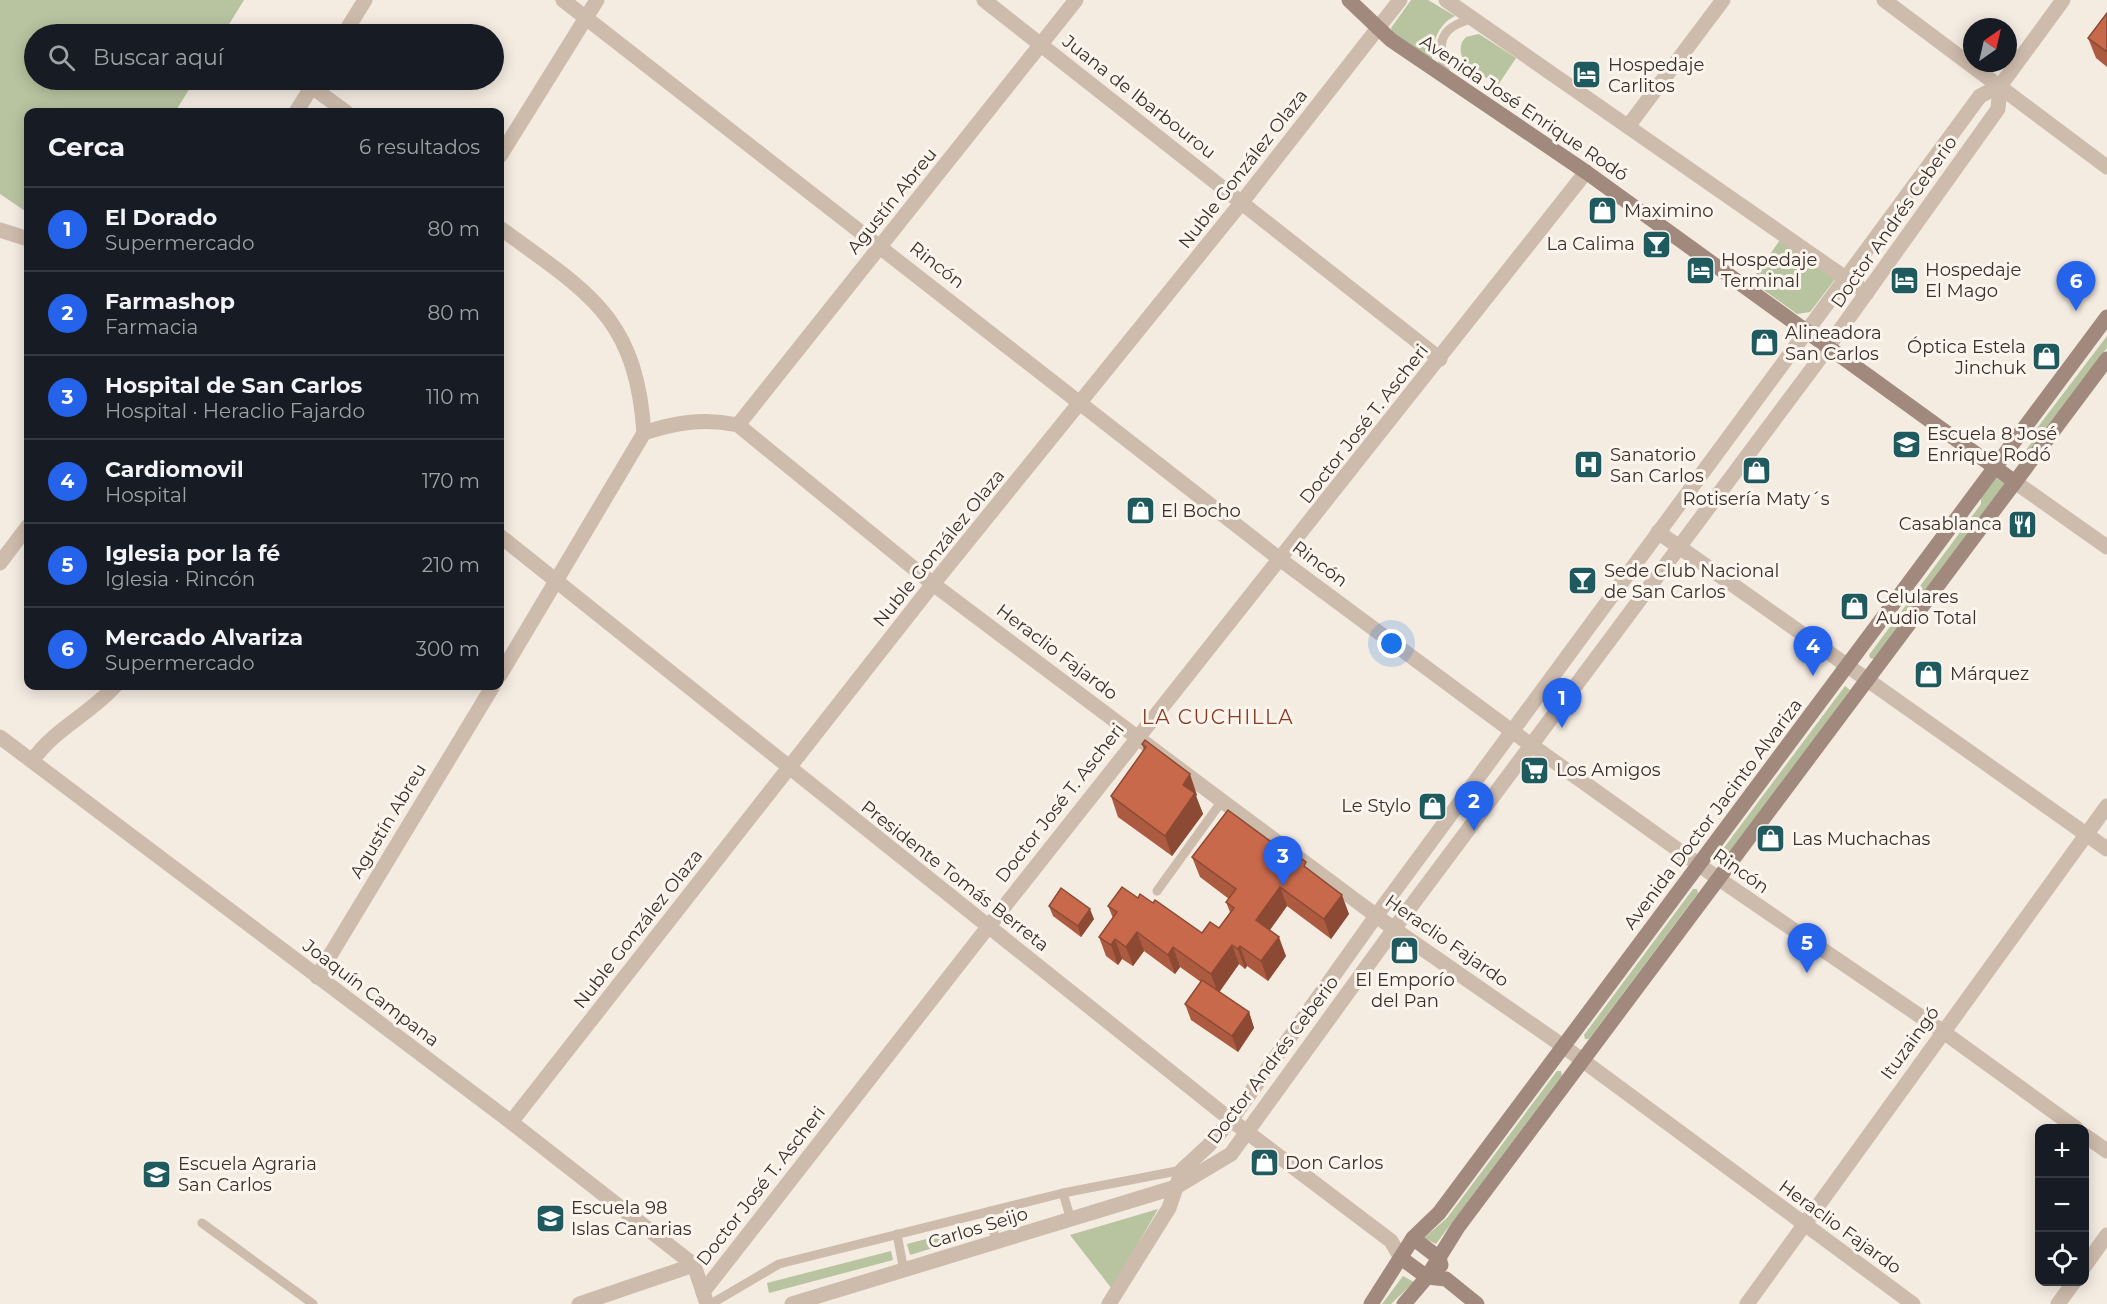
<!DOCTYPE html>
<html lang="es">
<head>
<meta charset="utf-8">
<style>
  :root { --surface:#171b24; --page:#20242c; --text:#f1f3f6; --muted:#9ea1a6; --line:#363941; --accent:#2563eb }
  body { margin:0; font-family:Montserrat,sans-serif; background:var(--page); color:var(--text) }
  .controls { position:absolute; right:18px; bottom:18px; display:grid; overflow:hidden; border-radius:12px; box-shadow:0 3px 15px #0003 }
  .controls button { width:54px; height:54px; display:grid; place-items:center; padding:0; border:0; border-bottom:2px solid var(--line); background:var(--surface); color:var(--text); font:30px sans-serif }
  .compass { position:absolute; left:1963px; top:18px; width:54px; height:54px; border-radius:50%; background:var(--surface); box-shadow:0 3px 15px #0003; rotate:34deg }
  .you { position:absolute; left:1392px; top:644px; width:21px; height:21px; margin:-15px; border:4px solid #fff; border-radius:50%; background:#1a73e8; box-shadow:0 0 0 9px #1a73e833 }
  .badge { display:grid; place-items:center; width:39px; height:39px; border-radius:50%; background:var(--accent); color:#fff; font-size:20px; font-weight:700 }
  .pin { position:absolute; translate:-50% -50px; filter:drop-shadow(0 2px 3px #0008) }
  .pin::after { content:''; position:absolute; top:32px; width:21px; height:18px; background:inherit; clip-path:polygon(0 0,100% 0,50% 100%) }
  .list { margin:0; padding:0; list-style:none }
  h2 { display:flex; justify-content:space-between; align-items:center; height:78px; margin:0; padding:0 24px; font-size:26px }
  h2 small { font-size:20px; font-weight:400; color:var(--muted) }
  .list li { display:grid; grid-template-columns:39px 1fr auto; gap:18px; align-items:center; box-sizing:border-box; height:84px; padding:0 24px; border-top:2px solid var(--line) }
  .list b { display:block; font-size:22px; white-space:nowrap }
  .list p { margin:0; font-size:20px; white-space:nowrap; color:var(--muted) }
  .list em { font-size:20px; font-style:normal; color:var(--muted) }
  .icon { flex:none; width:33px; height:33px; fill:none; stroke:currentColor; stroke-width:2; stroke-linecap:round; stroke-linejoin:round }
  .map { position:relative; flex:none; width:2107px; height:1304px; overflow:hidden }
  .search { position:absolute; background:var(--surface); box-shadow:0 3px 15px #0003; left:24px; top:24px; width:480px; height:66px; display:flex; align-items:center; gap:15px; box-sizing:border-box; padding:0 21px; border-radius:33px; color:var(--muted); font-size:22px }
  .panel { position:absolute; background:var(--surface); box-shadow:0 3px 15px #0003; left:24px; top:108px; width:480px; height:582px; border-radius:12px }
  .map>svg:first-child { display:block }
  .green { fill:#b8c4a0 }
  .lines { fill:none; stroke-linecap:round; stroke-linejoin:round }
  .lane { stroke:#cdbbac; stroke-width:9 }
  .street { stroke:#cdbbac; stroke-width:15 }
  .secondary { stroke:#a18a7d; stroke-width:15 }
  .wall { fill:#ac5a40 }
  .shaded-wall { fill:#8c4a34 }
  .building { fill:#c8694b; stroke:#8c4a34; stroke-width:1.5 }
  .labels { text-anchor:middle; stroke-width:6; stroke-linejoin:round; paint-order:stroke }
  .poi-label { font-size:18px; fill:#3b302b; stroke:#fbf5ee; text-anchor:start }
  .street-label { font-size:18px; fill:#3b302b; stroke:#fbf5ee }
  .neighbourhood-label { font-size:20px; letter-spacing:1.5px; fill:#8c3b22; stroke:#fbf5ee }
</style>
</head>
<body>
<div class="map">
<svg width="2107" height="1304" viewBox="0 0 2107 1304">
  <rect width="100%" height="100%" fill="#f4ebe1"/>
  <g class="green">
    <polygon points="0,0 244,0 223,34 34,34 34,80 195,80 175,112 28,112 28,213 0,194"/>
    <path d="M1411,0h17l27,16c-17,8 -23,27 -23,45l-39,-27 -2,-6z"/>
    <path d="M1479,34l37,24 -18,27c-16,-11 -44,-21 -36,-43l4,-5z"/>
    <polygon points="1780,240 1836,278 1810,312 1797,314 1751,281"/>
    <polygon points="2107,336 2107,348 2020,463 2016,463 2032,442 2034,432"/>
    <polygon points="1996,478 2005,484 1874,659 1870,658 1869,655 1981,504 1981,498"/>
    <polygon points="1845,686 1850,690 1729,853 1724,853 1723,849"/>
    <polygon points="1693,889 1697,889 1698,893 1589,1039 1585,1039 1584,1035"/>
    <polygon points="1557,1071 1561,1071 1562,1075 1436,1244 1424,1238 1447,1218"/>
    <polygon points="1158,1209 1112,1289 1070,1235"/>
    <polygon points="980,1225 982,1233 910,1255 907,1244"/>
    <polygon points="891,1251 893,1260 769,1293 767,1283"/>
    <polygon points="1403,1276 1414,1282 1391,1304 1382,1304"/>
  </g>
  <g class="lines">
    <g class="lane">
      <path d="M1447,78c-9,-31 -12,-50 25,-59"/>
      <polyline points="1157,891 1222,801"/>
      <polyline points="1063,1193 1071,1220"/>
      <polyline points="990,1211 996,1243"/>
      <polyline points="202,1223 313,1304"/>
      <polyline points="897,1234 904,1271"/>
      <polyline points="711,1304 779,1264 1063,1193 1182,1170"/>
    </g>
    <g class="street">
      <polyline points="563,0 1281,560 1513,732 1719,879 1942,1031 2076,1128"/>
      <polyline points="984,0 1440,359"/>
      <polyline points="1446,0 1867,293"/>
      <polyline points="1884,0 2107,167"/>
      <polyline points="344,34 365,0"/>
      <polyline points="312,87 346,112"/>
      <polyline points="296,112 316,80"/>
      <polyline points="1629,125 1723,0"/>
      <polyline points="500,156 597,0"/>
      <path d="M500,228c87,64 136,87 144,205"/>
      <polyline points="0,230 28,239"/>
      <polyline points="738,425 1076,0"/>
      <path d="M644,433c32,-11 61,-15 94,-8l195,159 289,217 172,128 169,117 350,258"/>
      <polyline points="2015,482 2107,547"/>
      <polyline points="1658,532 2107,849"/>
      <polyline points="500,536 1231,1120 1391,1241 1401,1258"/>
      <polyline points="0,563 28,526"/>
      <polyline points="500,675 644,433"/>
      <polyline points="0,737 511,1122 694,1265 707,1304"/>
      <path d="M32,761c22,-32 58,-47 83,-75"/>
      <polyline points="317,977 493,686"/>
      <polyline points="511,1122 933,584 1242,202 1400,0"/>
      <polyline points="2084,1135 2107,1151"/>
      <polyline points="2084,1267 2107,1235"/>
      <polyline points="703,1292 988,927 1586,172"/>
      <polyline points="579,1304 694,1265"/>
      <polyline points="792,1304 1176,1187 1231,1154 1394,929 1815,365 1998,109 2000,86"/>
      <polyline points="1109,1304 1169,1208 1182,1170 1208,1146 1231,1120 1376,916 1980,96 2000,86 2063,0"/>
      <polyline points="1747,1304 2107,806"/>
      <polyline points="2058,1304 2074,1282"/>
    </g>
    <g class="secondary">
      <polyline points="1349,0 1391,40 1586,172 2015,482"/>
      <polyline points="1413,1238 1439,1258 1441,1265"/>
      <polyline points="1401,1258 1427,1277 1446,1279 1477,1304"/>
      <polyline points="1371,1304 1413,1238 1439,1213 2107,317"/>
      <polyline points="1404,1304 1427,1277 1458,1227 2107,359"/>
    </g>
  </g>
  <g class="wall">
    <polygon points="2107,13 2107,67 2096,58 2088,38"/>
    <polygon points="1145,740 1197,795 1196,796 1203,814 1172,856 1118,817 1111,796 1144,750 1142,744"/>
    <polygon points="1192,857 1309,870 1349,914 1331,939 1287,906 1270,930 1286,956 1268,981 1247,966 1245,969 1239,964 1219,992 1249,1012 1254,1028 1238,1052 1191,1020 1185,1004 1201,982 1180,967 1175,974 1144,951 1133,966 1122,959 1118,965 1106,956 1099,937 1113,918 1108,906 1138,898 1153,903 1202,933 1219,928 1230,912 1226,902 1229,899 1200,877"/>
    <polygon points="1049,906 1094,919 1081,937 1053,916"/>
  </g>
  <g class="shaded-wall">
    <polygon points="1190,774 1197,795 1196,796 1203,814 1172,856 1165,836 1183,785"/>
    <polygon points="1280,887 1287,906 1263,939 1256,920"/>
    <polygon points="1342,895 1349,914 1331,939 1324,919"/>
    <polygon points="1090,909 1094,919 1081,937 1078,926"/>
    <polygon points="1137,932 1144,951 1133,966 1126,947"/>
    <polygon points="1279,937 1286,956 1268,981 1261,961"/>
    <polygon points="1115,939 1122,959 1118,965 1111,945"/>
    <polygon points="1232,945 1239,964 1218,994 1211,974"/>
    <polygon points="1240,946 1247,966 1245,969 1238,949"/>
    <polygon points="1173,947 1180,967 1175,974 1168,955"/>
    <polygon points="1249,1012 1254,1028 1238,1052 1232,1036"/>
  </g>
  <g class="building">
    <polygon points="2107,13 2107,52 2088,38"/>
    <polygon points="1145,740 1190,774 1183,785 1195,793 1165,836 1111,796 1146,747 1142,744"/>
    <polygon points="1228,810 1293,858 1295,854 1306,862 1304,866 1342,895 1324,919 1280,887 1256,920 1279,937 1261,961 1240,946 1238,949 1232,945 1211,974 1173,947 1168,955 1137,932 1126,947 1115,939 1111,945 1099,937 1117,912 1108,906 1122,887 1138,898 1140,894 1153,903 1155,900 1202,933 1210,922 1219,928 1234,908 1226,902 1236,889 1192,857"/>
    <polygon points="1061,888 1090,909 1078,926 1049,906"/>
    <polygon points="1202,980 1249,1012 1232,1036 1185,1004"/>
  </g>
  <defs>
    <symbol id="hotel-square" viewBox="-11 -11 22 22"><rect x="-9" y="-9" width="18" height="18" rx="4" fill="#1f5a5e" stroke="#fbf5ee"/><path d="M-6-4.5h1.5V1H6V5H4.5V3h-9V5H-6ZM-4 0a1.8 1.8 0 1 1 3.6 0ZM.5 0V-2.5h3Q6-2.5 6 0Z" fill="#fff"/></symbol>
    <symbol id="shop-square" viewBox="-11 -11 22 22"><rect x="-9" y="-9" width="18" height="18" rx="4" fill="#1f5a5e" stroke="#fbf5ee"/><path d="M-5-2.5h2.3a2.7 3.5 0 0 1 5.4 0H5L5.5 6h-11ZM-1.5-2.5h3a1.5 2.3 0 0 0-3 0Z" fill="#fff"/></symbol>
    <symbol id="bar-square" viewBox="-11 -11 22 22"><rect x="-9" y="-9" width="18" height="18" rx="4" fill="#1f5a5e" stroke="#fbf5ee"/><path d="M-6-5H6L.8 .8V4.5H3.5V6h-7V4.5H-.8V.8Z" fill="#fff"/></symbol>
    <symbol id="school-square" viewBox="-11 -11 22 22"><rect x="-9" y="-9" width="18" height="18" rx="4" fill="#1f5a5e" stroke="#fbf5ee"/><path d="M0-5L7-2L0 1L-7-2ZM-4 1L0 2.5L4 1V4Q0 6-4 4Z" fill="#fff"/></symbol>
    <symbol id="hospital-square" viewBox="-11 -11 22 22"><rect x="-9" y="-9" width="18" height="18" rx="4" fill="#1f5a5e" stroke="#fbf5ee"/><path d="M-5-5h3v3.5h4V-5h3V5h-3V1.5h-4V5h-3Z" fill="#fff"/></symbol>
    <symbol id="restaurant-square" viewBox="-11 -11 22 22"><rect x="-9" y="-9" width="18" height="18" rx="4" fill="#1f5a5e" stroke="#fbf5ee"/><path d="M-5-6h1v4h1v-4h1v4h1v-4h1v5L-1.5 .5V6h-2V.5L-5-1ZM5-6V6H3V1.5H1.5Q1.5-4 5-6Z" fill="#fff"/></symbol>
    <symbol id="supermarket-square" viewBox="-11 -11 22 22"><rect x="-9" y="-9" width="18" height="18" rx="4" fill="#1f5a5e" stroke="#fbf5ee"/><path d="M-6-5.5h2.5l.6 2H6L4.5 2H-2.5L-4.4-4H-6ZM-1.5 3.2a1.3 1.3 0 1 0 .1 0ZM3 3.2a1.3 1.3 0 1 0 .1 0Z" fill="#fff"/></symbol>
  </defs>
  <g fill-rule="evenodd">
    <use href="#hotel-square" x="1570" y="58" width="33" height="33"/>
    <use href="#shop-square" x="1586" y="194" width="33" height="33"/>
    <use href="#bar-square" x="1640" y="228" width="33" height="33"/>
    <use href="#hotel-square" x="1684" y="254" width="33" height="33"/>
    <use href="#hotel-square" x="1888" y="264" width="33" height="33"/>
    <use href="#shop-square" x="1748" y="326" width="33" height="33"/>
    <use href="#shop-square" x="2030" y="340" width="33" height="33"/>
    <use href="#school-square" x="1890" y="428" width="33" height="33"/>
    <use href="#hospital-square" x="1572" y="448" width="33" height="33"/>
    <use href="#shop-square" x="1740" y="454" width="33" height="33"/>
    <use href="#shop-square" x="1124" y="494" width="33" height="33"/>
    <use href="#restaurant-square" x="2006" y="508" width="33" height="33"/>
    <use href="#bar-square" x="1566" y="564" width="33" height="33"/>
    <use href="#shop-square" x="1838" y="590" width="33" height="33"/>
    <use href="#shop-square" x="1912" y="658" width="33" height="33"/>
    <use href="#supermarket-square" x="1518" y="754" width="33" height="33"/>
    <use href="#shop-square" x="1416" y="790" width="33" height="33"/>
    <use href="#shop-square" x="1754" y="822" width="33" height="33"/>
    <use href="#shop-square" x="1388" y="934" width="33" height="33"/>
    <use href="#shop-square" x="1248" y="1146" width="33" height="33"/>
    <use href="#school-square" x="140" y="1158" width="33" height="33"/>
    <use href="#school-square" x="534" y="1202" width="33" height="33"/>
  </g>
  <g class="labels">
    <g class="poi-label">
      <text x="1608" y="71">Hospedaje<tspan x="1608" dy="21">Carlitos</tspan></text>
      <text x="1624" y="217">Maximino</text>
      <text x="1635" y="250" text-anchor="end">La Calima</text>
      <text x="1721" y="266">Hospedaje<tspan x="1721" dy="21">Terminal</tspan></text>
      <text x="1925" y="276">Hospedaje<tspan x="1925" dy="21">El Mago</tspan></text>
      <text x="1785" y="339">Alineadora<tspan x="1785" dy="21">San Carlos</tspan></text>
      <text x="2026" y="353" text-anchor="end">Óptica Estela<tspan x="2026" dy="21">Jinchuk</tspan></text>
      <text x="1927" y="440">Escuela 8 José<tspan x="1927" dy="21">Enrique Rodó</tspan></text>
      <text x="1610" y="461">Sanatorio<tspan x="1610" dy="21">San Carlos</tspan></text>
      <text x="1756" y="505" text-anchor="middle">Rotisería Maty´s</text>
      <text x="1161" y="517">El Bocho</text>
      <text x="2002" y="530" text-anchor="end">Casablanca</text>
      <text x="1604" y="577">Sede Club Nacional<tspan x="1604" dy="21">de San Carlos</tspan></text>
      <text x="1876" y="603">Celulares<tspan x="1876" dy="21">Audio Total</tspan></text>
      <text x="1950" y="680">Márquez</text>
      <text x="1556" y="776">Los Amigos</text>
      <text x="1411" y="812" text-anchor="end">Le Stylo</text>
      <text x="1792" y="845">Las Muchachas</text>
      <text x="1405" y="986" text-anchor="middle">El Emporío<tspan x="1405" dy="21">del Pan</tspan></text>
      <text x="1285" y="1169">Don Carlos</text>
      <text x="178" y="1170">Escuela Agraria<tspan x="178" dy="21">San Carlos</tspan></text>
      <text x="571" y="1214">Escuela 98<tspan x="571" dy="21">Islas Canarias</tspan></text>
    </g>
    <g class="street-label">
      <text transform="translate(1139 97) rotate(38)" y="6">Juana de Ibarbourou</text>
      <text transform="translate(1524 108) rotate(34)" y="6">Avenida José Enrique Rodó</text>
      <text transform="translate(1243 169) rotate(-52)" y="6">Nuble González Olaza</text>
      <text transform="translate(892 201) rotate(-51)" y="6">Agustín Abreu</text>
      <text transform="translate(1894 222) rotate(-55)" y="6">Doctor Andrés Ceberio</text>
      <text transform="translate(937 265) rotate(38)" y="6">Rincón</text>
      <text transform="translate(1364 424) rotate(-52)" y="6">Doctor José T. Ascheri</text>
      <text transform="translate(939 548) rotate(-51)" y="6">Nuble González Olaza</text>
      <text transform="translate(1320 564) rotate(37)" y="6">Rincón</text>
      <text transform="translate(1057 652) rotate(37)" y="6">Heraclio Fajardo</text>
      <text transform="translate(1060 803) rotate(-52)" y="6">Doctor José T. Ascheri</text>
      <text transform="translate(1713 814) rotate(-53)" y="6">Avenida Doctor Jacinto Alvariza</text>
      <text transform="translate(388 821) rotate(-59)" y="6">Agustín Abreu</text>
      <text transform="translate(1741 871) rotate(35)" y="6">Rincón</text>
      <text transform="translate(955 876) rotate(38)" y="6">Presidente Tomás Berreta</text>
      <text transform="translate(638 929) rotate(-52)" y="6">Nuble González Olaza</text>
      <text transform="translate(1447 941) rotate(35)" y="6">Heraclio Fajardo</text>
      <text transform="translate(371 993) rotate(37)" y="6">Joaquín Campana</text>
      <text transform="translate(1910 1043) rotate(-54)" y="6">Ituzaingó</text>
      <text transform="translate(1273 1060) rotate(-53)" y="6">Doctor Andrés Ceberio</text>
      <text transform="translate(761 1186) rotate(-52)" y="6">Doctor José T. Ascheri</text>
      <text transform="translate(1840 1227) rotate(36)" y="6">Heraclio Fajardo</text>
      <text transform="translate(978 1228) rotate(-17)" y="6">Carlos Seijo</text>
    </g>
    <g class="neighbourhood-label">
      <text x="1218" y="724">LA CUCHILLA</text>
    </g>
  </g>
</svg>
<div class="controls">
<button>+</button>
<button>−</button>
<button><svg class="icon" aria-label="locate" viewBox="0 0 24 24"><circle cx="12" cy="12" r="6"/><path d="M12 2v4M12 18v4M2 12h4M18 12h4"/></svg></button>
</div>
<svg class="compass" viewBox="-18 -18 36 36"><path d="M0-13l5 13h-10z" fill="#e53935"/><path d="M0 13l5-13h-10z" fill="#9ea1a6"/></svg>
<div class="you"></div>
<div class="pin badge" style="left:1562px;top:728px">1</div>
<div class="pin badge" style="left:1474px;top:831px">2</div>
<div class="pin badge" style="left:1283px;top:886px">3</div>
<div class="pin badge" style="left:1813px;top:676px">4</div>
<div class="pin badge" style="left:1807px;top:973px">5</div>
<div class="pin badge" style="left:2076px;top:311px">6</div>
<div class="search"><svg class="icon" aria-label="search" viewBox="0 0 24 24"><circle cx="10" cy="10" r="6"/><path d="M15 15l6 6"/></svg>Buscar aquí</div>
<section class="panel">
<h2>Cerca<small>6 resultados</small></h2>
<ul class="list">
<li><span class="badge">1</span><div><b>El Dorado</b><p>Supermercado</p></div><em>80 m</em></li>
<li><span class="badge">2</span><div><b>Farmashop</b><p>Farmacia</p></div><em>80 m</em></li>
<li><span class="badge">3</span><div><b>Hospital de San Carlos</b><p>Hospital · Heraclio Fajardo</p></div><em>110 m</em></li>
<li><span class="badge">4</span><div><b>Cardiomovil</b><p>Hospital</p></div><em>170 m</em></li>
<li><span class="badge">5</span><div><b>Iglesia por la fé</b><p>Iglesia · Rincón</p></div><em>210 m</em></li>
<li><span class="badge">6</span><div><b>Mercado Alvariza</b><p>Supermercado</p></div><em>300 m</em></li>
</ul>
</section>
</div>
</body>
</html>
